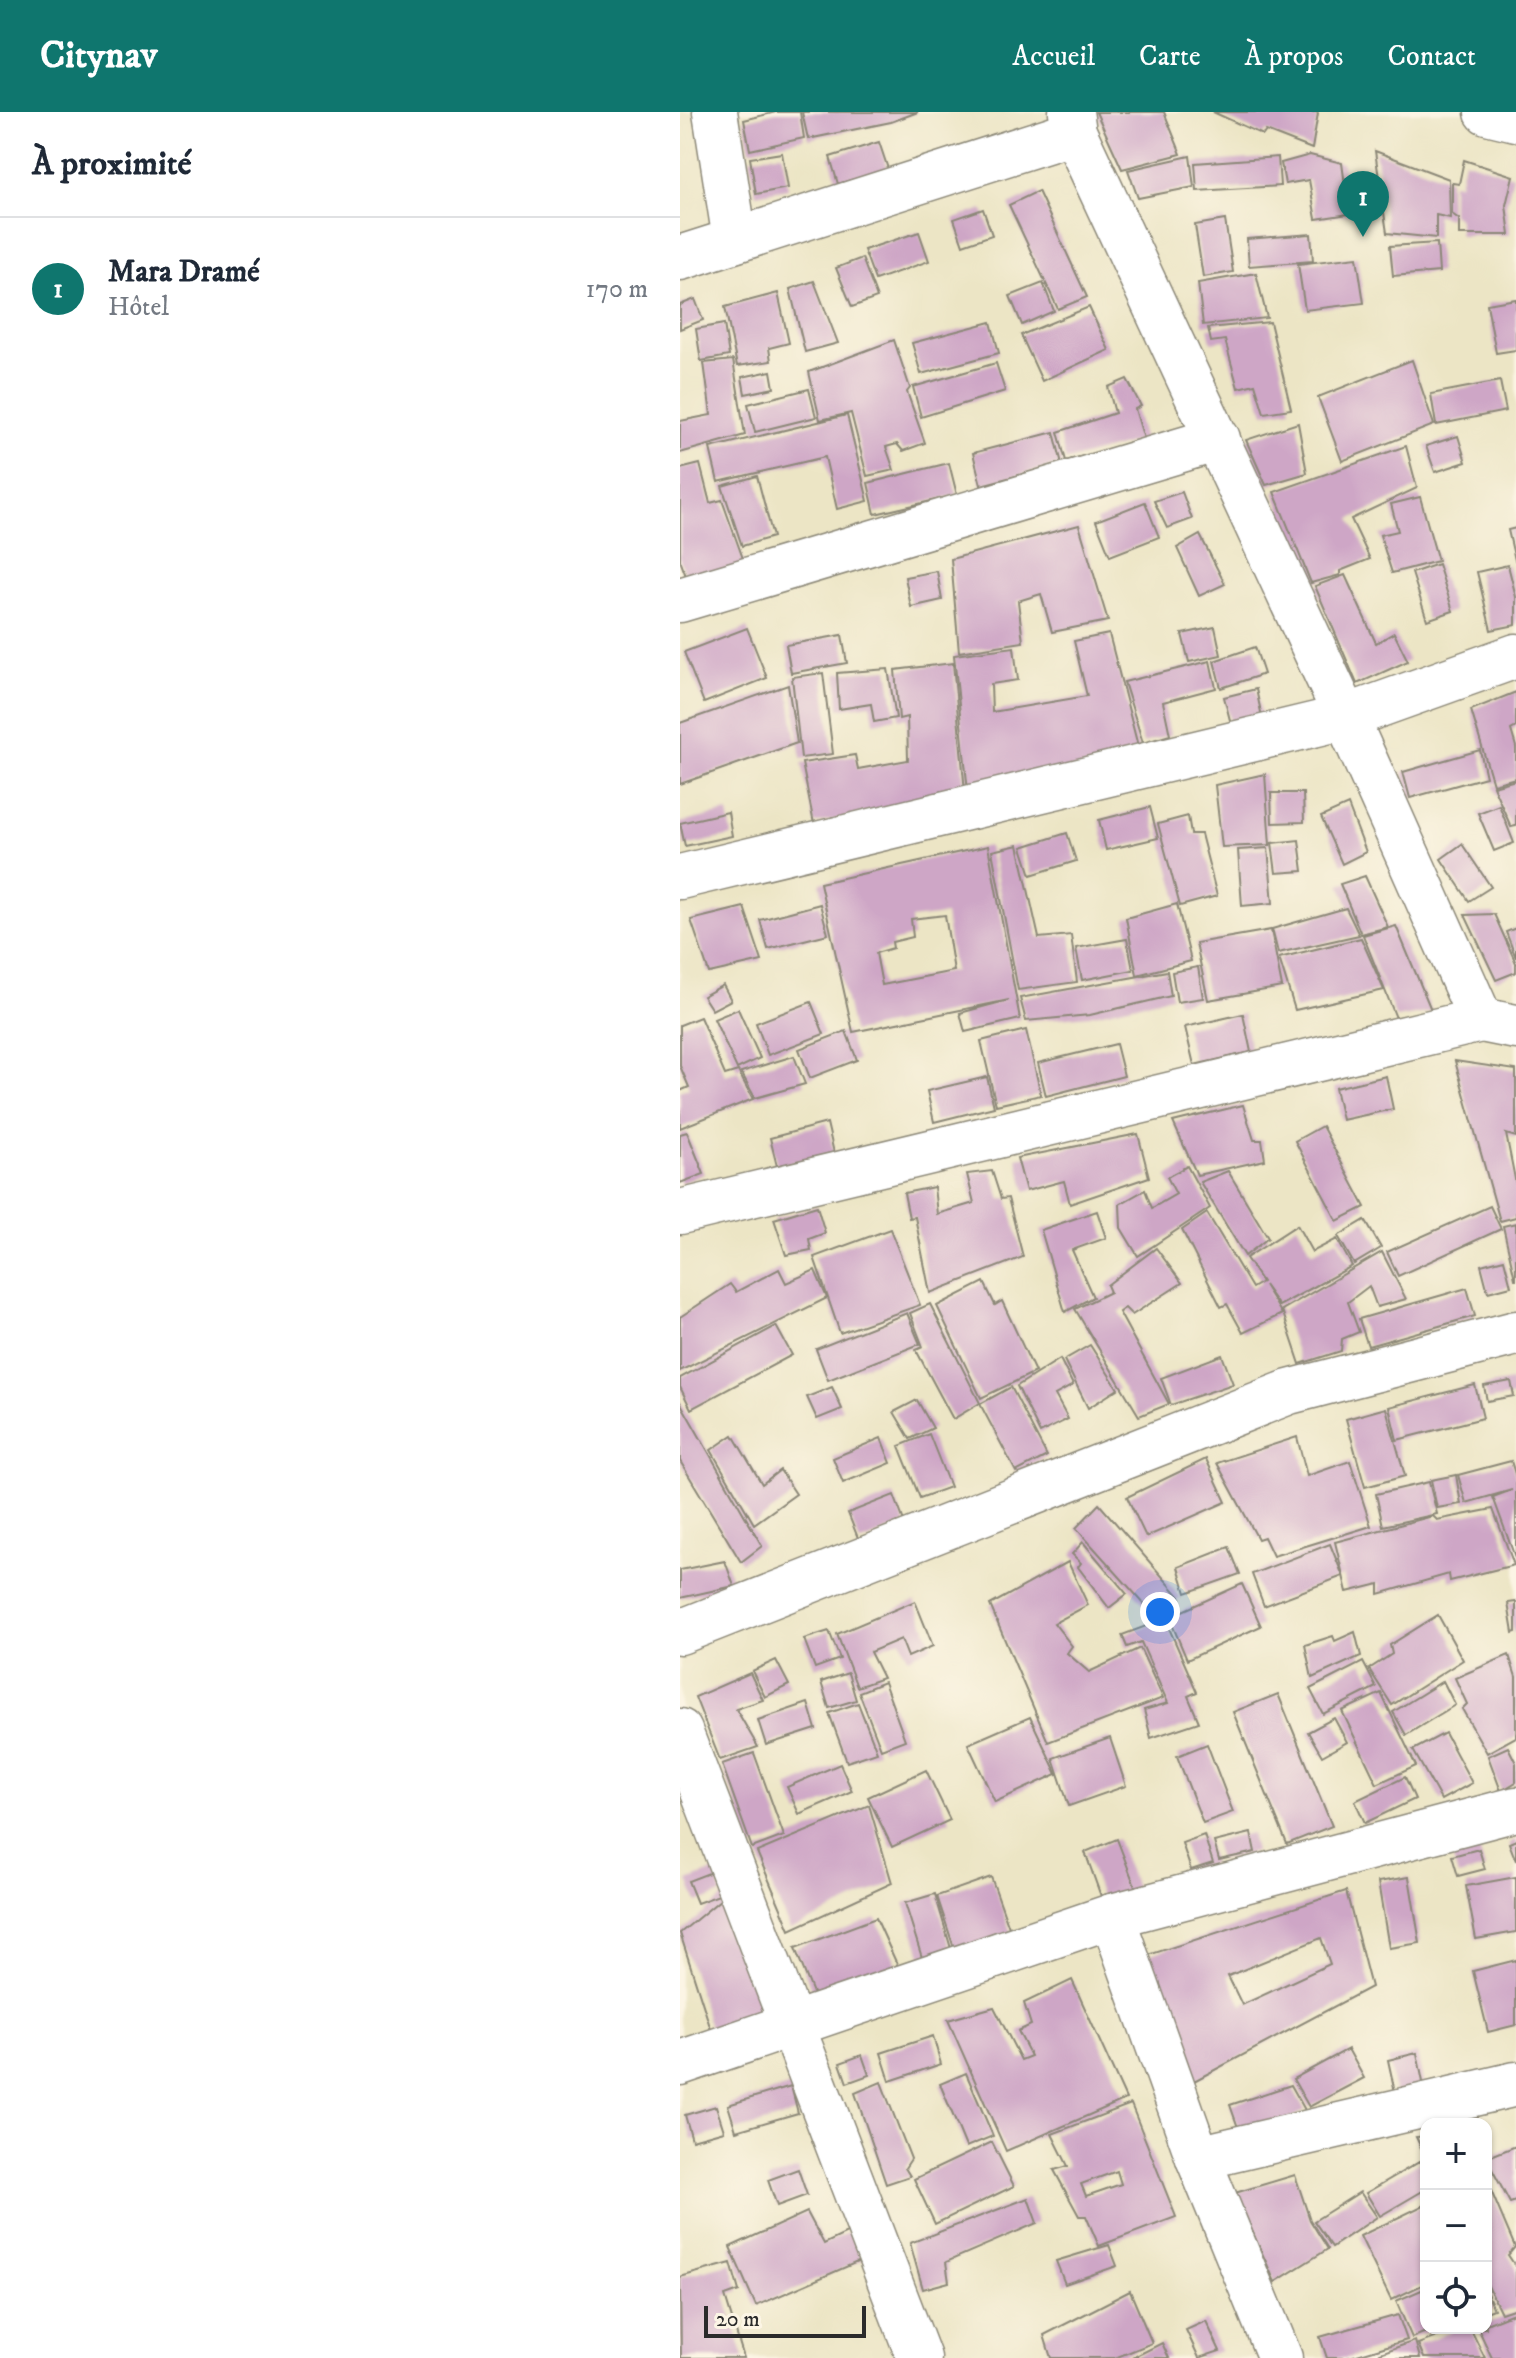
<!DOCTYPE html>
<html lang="fr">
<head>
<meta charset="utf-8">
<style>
  :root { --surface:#fff; --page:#f2f2f3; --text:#1f2937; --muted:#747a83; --line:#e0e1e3; --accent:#0f766e }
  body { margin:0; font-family:"IM FELL DW Pica",serif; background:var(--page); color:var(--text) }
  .controls { position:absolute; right:24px; bottom:24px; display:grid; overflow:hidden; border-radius:16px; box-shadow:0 2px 6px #0004 }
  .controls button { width:72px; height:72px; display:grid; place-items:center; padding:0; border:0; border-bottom:2px solid var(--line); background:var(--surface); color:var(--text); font:40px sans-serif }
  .scale { position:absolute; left:24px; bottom:20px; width:162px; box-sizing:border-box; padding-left:8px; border:4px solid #2b2b2b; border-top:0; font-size:22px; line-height:28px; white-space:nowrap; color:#2b2b2b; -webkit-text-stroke:6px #fcf5e5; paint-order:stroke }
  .you { position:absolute; left:480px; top:1500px; width:28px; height:28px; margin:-20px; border:6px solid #fff; border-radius:50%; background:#1a73e8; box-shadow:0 0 0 12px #1a73e833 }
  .badge { display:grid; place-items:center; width:52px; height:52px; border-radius:50%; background:var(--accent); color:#fff; font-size:26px; font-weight:700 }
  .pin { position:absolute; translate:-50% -66px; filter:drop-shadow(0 2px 4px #0008) }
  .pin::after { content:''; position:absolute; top:42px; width:28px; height:24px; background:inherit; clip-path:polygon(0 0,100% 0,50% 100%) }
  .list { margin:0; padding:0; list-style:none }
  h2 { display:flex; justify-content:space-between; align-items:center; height:104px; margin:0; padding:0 32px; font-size:34px }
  h2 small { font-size:26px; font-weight:400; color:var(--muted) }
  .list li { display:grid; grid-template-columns:52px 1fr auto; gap:24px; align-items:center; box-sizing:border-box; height:144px; padding:0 32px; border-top:2px solid var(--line) }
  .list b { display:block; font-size:30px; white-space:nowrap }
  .list p { margin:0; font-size:26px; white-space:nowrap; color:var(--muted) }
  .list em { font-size:26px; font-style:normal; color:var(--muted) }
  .icon { flex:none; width:44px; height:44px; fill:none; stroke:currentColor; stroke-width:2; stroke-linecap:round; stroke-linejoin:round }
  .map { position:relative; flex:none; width:836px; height:2246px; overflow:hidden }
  header { display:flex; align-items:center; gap:48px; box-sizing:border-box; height:112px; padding:0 40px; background:var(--accent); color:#fff }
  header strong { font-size:38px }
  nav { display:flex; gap:44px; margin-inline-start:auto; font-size:28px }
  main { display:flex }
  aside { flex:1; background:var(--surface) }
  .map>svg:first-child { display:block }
  .building { fill:#cea6c6; fill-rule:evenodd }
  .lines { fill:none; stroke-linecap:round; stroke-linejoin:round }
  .minor-casing { stroke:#8c8878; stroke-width:47 }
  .minor { stroke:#fff; stroke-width:44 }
</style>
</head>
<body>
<header>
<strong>Citynav</strong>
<nav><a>Accueil</a><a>Carte</a><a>À propos</a><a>Contact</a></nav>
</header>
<main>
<aside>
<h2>À proximité<small></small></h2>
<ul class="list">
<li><span class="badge">1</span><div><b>Mara Dramé</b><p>Hôtel</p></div><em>170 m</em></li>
</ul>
</aside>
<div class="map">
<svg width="836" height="2246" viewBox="0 0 836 2246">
  <rect width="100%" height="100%" fill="#fcf5e5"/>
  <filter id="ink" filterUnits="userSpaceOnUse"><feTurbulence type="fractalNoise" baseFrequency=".0125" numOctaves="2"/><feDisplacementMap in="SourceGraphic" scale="16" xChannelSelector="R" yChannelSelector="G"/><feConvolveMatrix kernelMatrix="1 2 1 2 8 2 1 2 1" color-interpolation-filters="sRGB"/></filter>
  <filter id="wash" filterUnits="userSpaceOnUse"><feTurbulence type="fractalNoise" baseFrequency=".006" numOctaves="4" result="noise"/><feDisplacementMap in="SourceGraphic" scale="32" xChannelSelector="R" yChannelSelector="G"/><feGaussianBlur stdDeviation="1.8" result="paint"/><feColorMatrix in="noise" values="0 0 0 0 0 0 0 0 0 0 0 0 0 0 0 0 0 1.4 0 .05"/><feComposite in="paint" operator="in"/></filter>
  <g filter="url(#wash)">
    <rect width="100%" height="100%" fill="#ece5c5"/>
    <g id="blocks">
      <g class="building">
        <polygon points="96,0 120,0 124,26 70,38 64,8"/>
        <polygon points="122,0 238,0 211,10 128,27"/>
        <polygon points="416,0 484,0 501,42 442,57"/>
        <polygon points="533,0 636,0 638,1 632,37 586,19 583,23"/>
        <polygon points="199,30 208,57 158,72 150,45"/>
        <polygon points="695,39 769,67 770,106 756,103 756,126 707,121"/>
        <polygon points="102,41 108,76 76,82 70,46"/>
        <polygon points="630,43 662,51 669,102 636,107 629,68 605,72 601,51"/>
        <polygon points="510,44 514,75 458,86 448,58"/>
        <polygon points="598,45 600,74 517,79 515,51"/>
        <polygon points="784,48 833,64 826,93 830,123 779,123 779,107 772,102 772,71 779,72"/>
        <polygon points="358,79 407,185 378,197 329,93"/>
        <polygon points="303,97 312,123 283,133 274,107"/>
        <polygon points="545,108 553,160 523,165 515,113"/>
        <polygon points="239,120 249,149 195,168 184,138"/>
        <polygon points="631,122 633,149 569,154 567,127"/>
        <polygon points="757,131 759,160 713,164 710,134"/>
        <polygon points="677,145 684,191 625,198 618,152"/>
        <polygon points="182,146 197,186 172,195 156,156"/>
        <polygon points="576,161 587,206 523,213 518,171"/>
        <polygon points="134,169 158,231 125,240 110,177"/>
        <polygon points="363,171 374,199 342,213 330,184"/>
        <polygon points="98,181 109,231 89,236 91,249 57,254 45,195"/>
        <polygon points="15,187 23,208 0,217 0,193"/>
        <polygon points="836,187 836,238 816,241 807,192"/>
        <polygon points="409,195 429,238 362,269 341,223"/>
        <polygon points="311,210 319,241 241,262 232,231"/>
        <polygon points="590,210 611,297 584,301 575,272 558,276 545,228 531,230 528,216"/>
        <polygon points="44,212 49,244 21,249 16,217"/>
        <polygon points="214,228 230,276 227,280 245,331 223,339 217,332 206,335 214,358 187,364 171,301 140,308 129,260"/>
        <polygon points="53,248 65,323 0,341 0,309 31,303 24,251"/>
        <polygon points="732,248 754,313 662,349 638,285"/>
        <polygon points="316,251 325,279 241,305 233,275"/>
        <polygon points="91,259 94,276 65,282 62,265"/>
        <polygon points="447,267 461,294 455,297 464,327 386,349 378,320 435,301 428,275"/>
        <polygon points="820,269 826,299 756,313 751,282"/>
        <polygon points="129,277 136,305 75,320 68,292"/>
        <polygon points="167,303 188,389 157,397 145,345 38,370 30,336"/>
        <polygon points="618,311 627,361 586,373 566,328"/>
        <polygon points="374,320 382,352 301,373 293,341"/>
        <polygon points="778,324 786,350 755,360 746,334"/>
        <polygon points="726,334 737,376 671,407 690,447 660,459 660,463 631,471 594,380"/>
        <polygon points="269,351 277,383 195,402 188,371"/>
        <polygon points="20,352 30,391 42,388 66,455 9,472 0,448 0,357"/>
        <polygon points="77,364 93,425 62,434 42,374"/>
        <polygon points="502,380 512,407 487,416 474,389"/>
        <polygon points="740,385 758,449 712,461 700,423 718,419 711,392"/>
        <polygon points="465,390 479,425 430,444 416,409"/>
        <polygon points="399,413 428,509 372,520 361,482 338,489 343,530 279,540 271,447"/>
        <polygon points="836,416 836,448 835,448 828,418"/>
        <polygon points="520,423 545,472 519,484 497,436"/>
        <polygon points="758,452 773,499 747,508 732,461"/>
        <polygon points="828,453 836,485 836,513 811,518 797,460"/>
        <polygon points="257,459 262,488 231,495 225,465"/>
        <polygon points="665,463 696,531 714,521 728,549 677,572 635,474"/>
        <polygon points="535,515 541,543 509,550 502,522"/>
        <polygon points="67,516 87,566 24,591 4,540"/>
        <polygon points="429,522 460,642 288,680 274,543 334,535 338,568 311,572 312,600 407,584 394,529"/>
        <polygon points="162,523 167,551 111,561 106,533"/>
        <polygon points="575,535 584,562 541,576 534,549"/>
        <polygon points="530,549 536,576 483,590 490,623 463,631 444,570"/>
        <polygon points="273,551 285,680 134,712 122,651 175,643 178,657 228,648 227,605 219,607 215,558"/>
        <polygon points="208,557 216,606 194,610 191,592 159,597 157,561"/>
        <polygon points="143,561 153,642 121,646 112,565"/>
        <polygon points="108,573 117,631 0,672 0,611"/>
        <polygon points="576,577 582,605 551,612 544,585"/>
        <polygon points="836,580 836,615 831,618 836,635 836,666 813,672 791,598"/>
        <polygon points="800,638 806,665 730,686 723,660"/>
        <polygon points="585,662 590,733 542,735 535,673"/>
        <polygon points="836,668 836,714 831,715 813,674"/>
        <polygon points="591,681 623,681 624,710 592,711"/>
        <polygon points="668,693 686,740 662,752 641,705"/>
        <polygon points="819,693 834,731 814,739 798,701"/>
        <polygon points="470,695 478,726 426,738 419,708"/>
        <polygon points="48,700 52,724 5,734 0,711"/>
        <polygon points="508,704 511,722 521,722 537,784 500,794 478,712"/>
        <polygon points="387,721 396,749 351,763 342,735"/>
        <polygon points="619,728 623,759 596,761 592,731"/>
        <polygon points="782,732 811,775 789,789 761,747"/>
        <polygon points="338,733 359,826 391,823 397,870 338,878 312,739"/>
        <path d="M308,734l32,173 -55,13 -5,-19 49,-13 -156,32 -33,-149zM265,803l9,56 -72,14 -6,-32 17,-5 -1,-6 21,-5 -2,-18z"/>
        <polygon points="588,736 593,791 562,794 558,738"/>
        <polygon points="685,764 708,815 681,822 660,772"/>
        <polygon points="140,792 148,822 88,837 80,808"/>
        <polygon points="497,792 511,849 457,863 446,806"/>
        <polygon points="64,795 82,849 29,861 11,808"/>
        <polygon points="666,796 679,823 598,841 592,817"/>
        <polygon points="814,802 836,851 836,860 816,868 785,803"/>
        <polygon points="716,814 752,900 716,906 683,823"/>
        <polygon points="836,816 836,846 826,820"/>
        <polygon points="591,818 602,875 528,888 516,831"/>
        <polygon points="681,826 704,878 615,898 599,846"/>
        <polygon points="447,827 453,858 402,868 396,836"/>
        <polygon points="518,855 523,886 497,890 492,860"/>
        <polygon points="487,859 491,884 410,903 346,909 340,886"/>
        <polygon points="43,873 51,888 32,898 23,884"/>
        <polygon points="131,890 144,922 88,943 76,911"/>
        <polygon points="58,897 80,946 57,957 34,907"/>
        <polygon points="563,902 571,940 514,953 505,915"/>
        <polygon points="20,905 45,963 58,959 73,987 0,1016 0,979 9,975 0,954 0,913"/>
        <polygon points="346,918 361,983 316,993 301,929"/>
        <polygon points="166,919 177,948 130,966 119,937"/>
        <polygon points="436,932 444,964 366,984 358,951"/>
        <polygon points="114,944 125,972 75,986 61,960"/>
        <polygon points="775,949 836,958 836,1025 826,1022 836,1072 836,1105 820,1109"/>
        <polygon points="706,964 713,997 662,1008 655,976"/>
        <polygon points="307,965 314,995 254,1010 247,979"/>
        <polygon points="563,993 574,1028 582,1028 585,1048 517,1063 493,1010"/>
        <polygon points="147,1011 154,1041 97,1054 90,1026"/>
        <polygon points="642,1014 685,1095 657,1109 615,1029"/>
        <polygon points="7,1020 24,1062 0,1071 0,1022"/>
        <polygon points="458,1022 469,1065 390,1092 384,1069 346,1079 337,1046"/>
        <polygon points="507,1054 530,1096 458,1144 441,1116 440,1092 465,1078 472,1096 496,1082 487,1065"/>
        <polygon points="312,1059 321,1087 328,1086 343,1145 250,1181 235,1105 229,1106 224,1081 254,1075 257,1102 294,1091 287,1062"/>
        <polygon points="548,1059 588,1126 565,1144 520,1070"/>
        <polygon points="137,1094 145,1121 129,1127 131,1138 106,1143 94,1107"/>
        <polygon points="810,1094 821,1117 718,1164 707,1140"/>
        <polygon points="417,1099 426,1126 392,1138 413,1185 385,1200 361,1118"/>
        <polygon points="527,1101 572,1176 582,1170 566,1146 617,1113 632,1140 657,1127 672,1154 599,1194 584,1173 602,1202 563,1221 547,1192 541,1195 502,1118"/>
        <polygon points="685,1108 701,1136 674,1152 658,1124"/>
        <polygon points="836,1111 836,1167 835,1167 823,1114"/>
        <polygon points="210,1117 240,1193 160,1221 134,1145"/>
        <polygon points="476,1136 502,1171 452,1203 445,1196 439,1200 489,1292 459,1304 395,1197 430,1180 427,1173"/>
        <polygon points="702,1140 726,1187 697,1195 689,1174 668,1190 679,1220 662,1227 661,1239 620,1252 602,1198"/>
        <polygon points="824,1147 831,1174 808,1180 801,1153"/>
        <polygon points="99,1157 106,1171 135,1158 147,1186 0,1259 0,1205 50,1172 56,1180"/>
        <polygon points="304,1170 315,1193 322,1189 355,1260 301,1286 257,1194"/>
        <polygon points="787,1176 795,1204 688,1234 679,1207"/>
        <polygon points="250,1192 300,1291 273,1307 236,1238 243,1235 230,1201"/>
        <polygon points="227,1201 240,1232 148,1268 136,1237"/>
        <polygon points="96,1214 112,1243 11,1297 0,1275 0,1266"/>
        <polygon points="410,1233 438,1277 408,1296 384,1248"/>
        <polygon points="542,1243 553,1272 491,1293 481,1266"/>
        <polygon points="380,1247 393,1273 375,1283 388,1307 360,1321 337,1274"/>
        <polygon points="831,1269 834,1284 807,1289 804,1274"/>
        <polygon points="795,1273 803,1306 717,1328 709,1295"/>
        <polygon points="152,1275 162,1297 137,1307 127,1285"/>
        <polygon points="331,1275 367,1344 336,1360 300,1292"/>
        <polygon points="237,1288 253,1316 230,1327 214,1300"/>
        <polygon points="0,1290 82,1434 61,1450 0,1349"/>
        <polygon points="706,1296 725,1364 685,1375 666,1307"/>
        <polygon points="249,1322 270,1375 240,1386 219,1334"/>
        <polygon points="53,1323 82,1372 100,1358 116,1382 74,1412 31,1338"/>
        <polygon points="617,1325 627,1364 670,1349 691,1414 593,1444 584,1425 578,1427 537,1351"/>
        <polygon points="201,1326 211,1351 163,1371 153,1346"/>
        <polygon points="526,1347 546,1390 466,1425 447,1385"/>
        <polygon points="831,1349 836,1365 836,1448 813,1385 832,1378 786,1391 778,1363"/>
        <polygon points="776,1363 781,1392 757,1396 751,1368"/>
        <polygon points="749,1370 757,1402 703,1414 696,1382"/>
        <polygon points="214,1383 225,1412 180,1431 168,1401"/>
        <polygon points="419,1392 501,1486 474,1503 396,1416"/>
        <polygon points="813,1397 834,1453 770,1469 769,1462 699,1482 699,1472 667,1480 655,1430 753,1404 757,1408"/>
        <polygon points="403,1430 447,1482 429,1496 398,1455 401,1451 392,1442"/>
        <polygon points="650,1432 663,1464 584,1494 572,1462"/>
        <polygon points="549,1435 560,1462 506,1481 498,1455"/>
        <polygon points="45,1449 54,1474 0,1486 0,1458"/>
        <polygon points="388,1450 408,1493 374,1511 392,1534 387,1541 409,1560 460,1536 483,1586 368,1630 310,1493"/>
        <polygon points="562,1472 581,1514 507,1548 489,1505"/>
        <polygon points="235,1489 253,1534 228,1545 221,1527 190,1540 203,1566 177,1575 157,1522"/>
        <polygon points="836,1490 836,1520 833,1521 828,1491"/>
        <polygon points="758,1503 783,1548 712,1593 689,1557 712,1542 710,1533"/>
        <polygon points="485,1507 517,1580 508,1584 519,1610 471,1626 464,1598 488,1591 461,1530 447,1535 442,1523"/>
        <polygon points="149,1519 160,1547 135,1556 124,1527"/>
        <polygon points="675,1520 681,1544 632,1566 625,1533 653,1524 655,1529"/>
        <polygon points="829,1543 836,1565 836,1625 807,1641 782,1597 787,1592 775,1566"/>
        <polygon points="96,1548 109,1573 85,1585 72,1559"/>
        <polygon points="683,1550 696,1575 643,1602 630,1577"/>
        <polygon points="70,1561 83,1588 56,1597 78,1635 40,1648 15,1585"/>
        <polygon points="168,1561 176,1588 149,1596 141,1570"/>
        <polygon points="763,1569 775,1593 726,1623 713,1600"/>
        <polygon points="204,1570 225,1628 201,1637 179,1580"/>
        <polygon points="701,1581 736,1654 697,1672 662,1599"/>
        <polygon points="598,1582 652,1714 607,1732 553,1600"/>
        <polygon points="128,1591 136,1617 86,1633 78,1608"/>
        <polygon points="178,1591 197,1640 167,1650 149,1601"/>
        <polygon points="350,1605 377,1662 315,1690 288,1632"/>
        <polygon points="654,1606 667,1630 642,1644 628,1620"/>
        <polygon points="765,1621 792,1671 761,1688 733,1638"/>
        <polygon points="430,1626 446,1674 389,1694 373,1646"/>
        <polygon points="527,1632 553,1700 523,1711 497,1644"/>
        <polygon points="828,1635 836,1651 836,1670 821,1679 808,1644"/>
        <polygon points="74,1641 104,1724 72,1736 42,1652"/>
        <polygon points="160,1652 172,1679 119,1702 107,1675"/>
        <polygon points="246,1658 270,1708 212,1735 188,1685"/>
        <polygon points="725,1665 735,1687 685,1711 675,1689"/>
        <polygon points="189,1693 212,1771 110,1818 77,1740"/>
        <polygon points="571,1721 575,1740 539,1748 534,1730"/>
        <polygon points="524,1723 533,1751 511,1758 502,1731"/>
        <polygon points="437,1727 456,1777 423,1790 405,1740"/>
        <polygon points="836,1728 836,1749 829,1731"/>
        <polygon points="799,1737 805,1757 778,1764 772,1744"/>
        <polygon points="34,1759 42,1782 17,1791 8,1769"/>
        <polygon points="311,1765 331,1821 276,1842 257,1784"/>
        <polygon points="729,1765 740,1831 709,1836 698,1770"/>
        <polygon points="836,1765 836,1820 796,1827 786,1774"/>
        <path d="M666,1779l25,96 -179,95 -53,-124zM641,1826l9,26 -88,41 -14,-29z"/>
        <polygon points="255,1782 272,1840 243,1849 225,1791"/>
        <polygon points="46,1783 93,1905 33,1924 0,1821"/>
        <polygon points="196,1806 221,1861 137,1891 115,1836"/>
        <polygon points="836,1848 836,1913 808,1920 793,1859"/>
        <polygon points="392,1868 446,1987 326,2039 268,1908 314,1895 341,1948 351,1944 338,1919 351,1913 344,1891"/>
        <polygon points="253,1924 261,1952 210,1969 201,1941"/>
        <polygon points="668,1937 684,1966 629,1995 613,1967"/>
        <polygon points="737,1941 744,1975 715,1980 708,1948"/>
        <polygon points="182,1943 189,1963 167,1971 160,1951"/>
        <polygon points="286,1961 313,2024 286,2035 260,1972"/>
        <polygon points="201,1970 231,2047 225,2056 230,2064 206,2072 175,1981"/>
        <polygon points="611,1973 625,1998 595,2015 561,2024 550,1993"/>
        <polygon points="111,1974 118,2001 56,2019 48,1993"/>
        <path d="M451,1992l45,113 -77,29 -13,-30h-7l-25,-46 14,-4 -16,-32zM437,2059l4,13 -35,12 -5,-12z"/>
        <polygon points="36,1994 44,2019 12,2028 5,2003"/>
        <polygon points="746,2024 746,2046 736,2025"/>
        <polygon points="312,2030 334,2074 255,2112 234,2067"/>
        <polygon points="836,2034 836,2089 830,2091 806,2046"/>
        <polygon points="741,2049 746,2058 746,2077 700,2104 686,2081"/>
        <polygon points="118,2057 127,2083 97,2094 88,2068"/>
        <polygon points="615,2063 630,2108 648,2137 595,2170 555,2081"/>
        <polygon points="806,2067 835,2135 828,2143 836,2155 836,2196 821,2201 806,2170"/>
        <polygon points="680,2080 697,2105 652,2135 634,2109"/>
        <polygon points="348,2086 357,2111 266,2150 269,2170 243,2177 230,2131"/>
        <polygon points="746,2092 746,2171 711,2188 680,2124"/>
        <polygon points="127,2100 144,2132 169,2120 182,2148 76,2194 50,2135"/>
        <polygon points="429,2133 437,2154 385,2172 376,2149"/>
        <polygon points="51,2151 59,2179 45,2184 64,2246 1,2246 0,2165"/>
        <polygon points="746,2176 746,2216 755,2216 732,2226 716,2189"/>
        <polygon points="450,2179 472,2231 435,2246 371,2246 364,2223"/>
        <polygon points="806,2179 814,2197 806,2200"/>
        <polygon points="836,2200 836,2246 812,2246 798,2216 806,2216 806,2212"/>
        <polygon points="718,2203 727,2228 667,2246 647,2246 640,2225"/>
        <polygon points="526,2209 540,2239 519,2246 506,2218"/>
        <polygon points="780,2216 790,2216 805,2246 744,2246 738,2232"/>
        <polygon points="735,2229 740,2246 702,2246 700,2241"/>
        <polygon points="482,2231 489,2246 452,2246"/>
      </g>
    </g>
  </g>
  <g filter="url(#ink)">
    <use href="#blocks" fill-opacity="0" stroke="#8c8878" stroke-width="2"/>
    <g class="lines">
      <defs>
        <g id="minor">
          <polyline points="35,0 55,128"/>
          <polyline points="391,0 394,20 666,605 801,908"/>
          <polyline points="807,0 836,7"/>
          <polyline points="0,146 394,20"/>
          <polyline points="0,488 538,327"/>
          <polyline points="0,765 666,605 836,544"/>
          <polyline points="0,1100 801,908 836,915"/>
          <polyline points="0,1520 609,1280 836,1221"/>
          <polyline points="0,1619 239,2246"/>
          <polyline points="432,1804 518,2046 600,2246"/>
          <polyline points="0,1951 432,1804 836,1697"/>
          <polyline points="518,2046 836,1972"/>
        </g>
      </defs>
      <use href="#minor" class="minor-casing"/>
      <use href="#minor" class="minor"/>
    </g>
  </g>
</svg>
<div class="controls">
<button>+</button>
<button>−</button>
<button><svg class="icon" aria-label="locate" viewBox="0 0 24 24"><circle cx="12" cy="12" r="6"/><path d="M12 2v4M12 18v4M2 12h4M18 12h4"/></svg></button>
</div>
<div class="scale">20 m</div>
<div class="you"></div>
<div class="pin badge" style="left:683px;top:125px">1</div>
</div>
</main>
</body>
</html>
